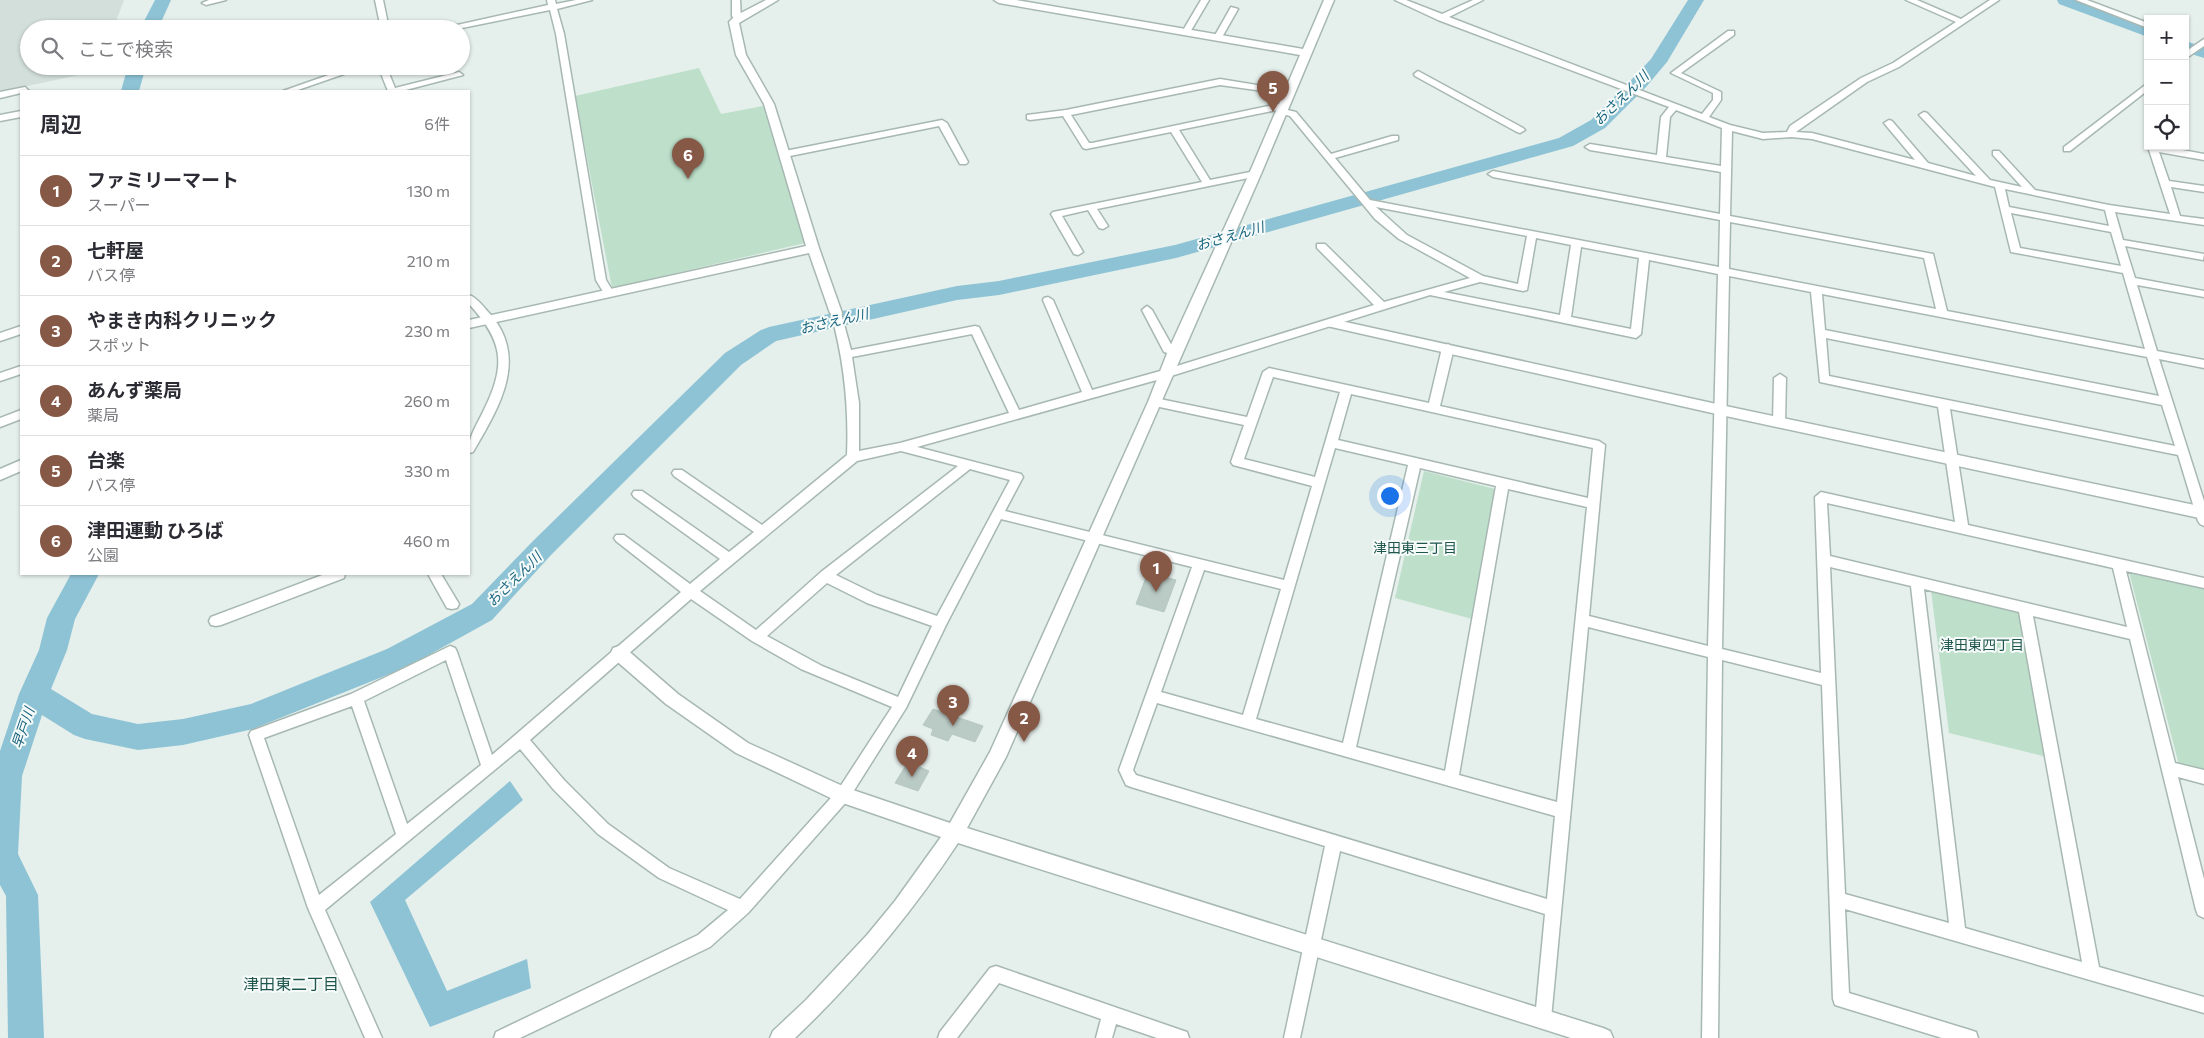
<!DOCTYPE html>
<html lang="ja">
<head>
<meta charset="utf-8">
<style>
  :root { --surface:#fff; --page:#f7f7f7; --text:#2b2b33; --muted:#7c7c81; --line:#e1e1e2; --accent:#865846 }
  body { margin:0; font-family:Commissioner,"Noto Sans JP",sans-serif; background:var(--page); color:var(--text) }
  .controls { position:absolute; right:15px; top:15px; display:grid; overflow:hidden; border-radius:0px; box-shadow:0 1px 4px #0004 }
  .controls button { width:45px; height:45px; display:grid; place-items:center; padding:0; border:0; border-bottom:1px solid var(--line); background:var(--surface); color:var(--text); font:25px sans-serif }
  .you { position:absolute; left:1389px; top:495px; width:18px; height:18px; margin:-12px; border:4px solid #fff; border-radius:50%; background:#1a73e8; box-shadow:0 0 0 8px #1a73e833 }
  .badge { display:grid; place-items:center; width:32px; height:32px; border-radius:50%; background:var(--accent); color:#fff; font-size:16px; font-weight:700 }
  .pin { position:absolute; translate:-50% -41px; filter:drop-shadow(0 1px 2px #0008) }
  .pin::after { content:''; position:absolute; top:26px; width:18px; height:15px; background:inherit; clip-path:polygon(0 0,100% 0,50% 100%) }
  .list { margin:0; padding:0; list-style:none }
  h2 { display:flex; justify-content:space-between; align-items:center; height:65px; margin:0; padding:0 20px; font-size:21px }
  h2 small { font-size:16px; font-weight:400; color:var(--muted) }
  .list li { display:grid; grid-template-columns:32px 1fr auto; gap:15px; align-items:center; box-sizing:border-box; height:70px; padding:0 20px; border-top:1px solid var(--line) }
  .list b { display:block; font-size:19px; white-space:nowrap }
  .list p { margin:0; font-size:16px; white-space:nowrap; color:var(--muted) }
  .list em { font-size:16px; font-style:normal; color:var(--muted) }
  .icon { flex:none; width:28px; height:28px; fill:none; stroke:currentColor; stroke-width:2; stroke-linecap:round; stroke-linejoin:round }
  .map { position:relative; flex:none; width:2204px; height:1038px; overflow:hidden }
  .search { position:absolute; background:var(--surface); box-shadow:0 1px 4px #0004; left:20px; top:20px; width:450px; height:55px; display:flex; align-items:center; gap:12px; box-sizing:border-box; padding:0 18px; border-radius:28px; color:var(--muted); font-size:19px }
  .panel { position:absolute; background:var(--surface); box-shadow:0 1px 4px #0004; left:20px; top:90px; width:450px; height:485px; border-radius:0px }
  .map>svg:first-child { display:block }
  .built { fill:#d3dfdb }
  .green { fill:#bee0ca }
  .water { fill:#8dc3d5 }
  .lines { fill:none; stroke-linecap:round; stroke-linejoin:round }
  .river { fill:#8dc3d5; fill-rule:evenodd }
  .building { fill:#bacac5; stroke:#b7c9c3 }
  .minor-casing { stroke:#a7b8b3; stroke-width:3 }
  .tertiary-casing { stroke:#a7b8b3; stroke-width:3 }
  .minor { fill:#fff; fill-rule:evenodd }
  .tertiary { fill:#fff; fill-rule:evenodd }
  .labels { text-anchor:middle; stroke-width:4; stroke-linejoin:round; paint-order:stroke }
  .water-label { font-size:14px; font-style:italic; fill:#1b6680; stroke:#f6fbf9 }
  .neighbourhood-label { font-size:14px; fill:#1e554d; stroke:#f6fbf9 }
  .near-neighbourhood-label { font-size:16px; fill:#1e554d; stroke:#f6fbf9 }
</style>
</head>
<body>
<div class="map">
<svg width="2204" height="1038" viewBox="0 0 2204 1038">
  <rect width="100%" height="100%" fill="#e5efeb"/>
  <polygon class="built" points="0,0 124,0 113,29 29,29 29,66 99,66 97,71 0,92"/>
  <g class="green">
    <polygon points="699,68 721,114 763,106 805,243 612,288 575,96"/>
    <polygon points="1424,471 1495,489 1472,619 1395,598"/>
    <polygon points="2128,568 2204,586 2204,771 2179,765"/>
    <polygon points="1931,590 2019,610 2047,757 1949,733"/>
  </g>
  <polygon class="water" points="510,781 523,800 405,900 447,991 527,959 531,988 430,1027 370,902"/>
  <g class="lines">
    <g class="river">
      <polygon points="155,0 171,0 158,29 140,29"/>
      <polygon points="1688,0 1704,0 1667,62 1646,87 1605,128 1573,146 1176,258 999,295 957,300 776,341 741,365 551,555 492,620 407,667 253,729 183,745 138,750 85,739 74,735 42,715 22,776 18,854 38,895 44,1038 8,1038 6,896 0,885 0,751 19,694 39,650 47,618 71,574 99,574 75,619 67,650 51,689 92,714 138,724 183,719 251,704 387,649 472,604 533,541 725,353 761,330 769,327 957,286 999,281 1175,245 1559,138 1591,120 1632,79 1651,59"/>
      <polygon points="2057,0 2080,0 2148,26 2148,37 2059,4"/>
      <polygon points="2185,41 2204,47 2204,58 2185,52"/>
      <polygon points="128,66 146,66 139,91 121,91"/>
    </g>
  </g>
  <g class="building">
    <polygon points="1148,572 1176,580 1164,612 1136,604"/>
    <polygon points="933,709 983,726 975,742 952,734 948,741 931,735 933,729 923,725"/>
    <polygon points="908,762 929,771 918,791 895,783"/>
  </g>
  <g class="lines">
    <defs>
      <g id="minor">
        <polygon points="209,0 226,0 206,5 202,3"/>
        <polygon points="375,0 383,0 388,24 387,29 379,29 380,24"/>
        <polygon points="547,0 555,0 556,4 576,0 592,0 557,9 564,34 606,280 614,293 609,296 605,295 596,280 556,34 550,10 457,29 439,29 548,5"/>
        <polygon points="732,0 740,0 741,20 735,20 732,16"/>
        <polygon points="1201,0 1209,0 1189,34 1183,34 1182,32"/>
        <path d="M1395,0h11l36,14 31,-14h10l-34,17 253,97 11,-14v-7l-42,-20 57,-42h6v4l-53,38 40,19v8l-12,17 21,8 33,8 24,-1 3,-6 71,-48 32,-15 63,-41 -50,-22h11l44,19 29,-19h9l-100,67 -32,15 -71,50 16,1 103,27 -31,-37 5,-3 3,1 36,42 48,13 -55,-59 -2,-2 5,-3 3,1 63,67 32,7 -29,-32v-4h6l36,39 74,15 61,9 -21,-64 12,-4 43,8v6l-45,-8 10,29 35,5v6l-33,-5 9,29 24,3v6l-89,-13 8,28 81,14 -1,6 -78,-14 10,32 69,13v6l-67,-12 20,66 47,9v8l-45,-9 45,142v25l-4,-2 -2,-3 -20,-66 -228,-46 18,116 236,53v10l-78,-17 49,192 29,7v14l-26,-7 26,102v39l-6,-3 -2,-5 -66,-271 -97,-23 66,351 105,30v16l-359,-104 4,84 121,37 6,2 2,6h-36l-107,-33 -2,-6 -11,-314 -100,-25 -4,378h-16l6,-381 -120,-30 -37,392 -2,6 -6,2 -6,-2 -2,-6 10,-105 -205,-63 -40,187h-16l41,-192 -194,-59 -5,-2 -7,-15 73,-203 -191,-48 -55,106 -40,83 -58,92 -100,113 -38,34 -190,91h-26l2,-6 202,-97 30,-25 -69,-32 -61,-44 -44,-44 -34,-41 -195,161 57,128h-17l-57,-130 -59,-173 2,-4 100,-37 99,-48 5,2 2,4 35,103 189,-163 -65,-51 -2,-3 2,-3h8l66,49 30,-25 -86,-62 -2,-3 2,-3h8l87,61 25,-20 -80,-56 -2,-3 2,-3h8l80,55 85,-70c2,-49 -3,-95 -16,-142l1,-2h8l1,2 10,37 124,-24 4,1 40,83 63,-18 -39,-92 1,-2 4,-1 5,3 39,90 72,-20 210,-65 -57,-57v-4h8l59,58 86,-24 -71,-39 -24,-20 -85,-103 -12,-3 -1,-3 -98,20 31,50 45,-9 5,3 -2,2 -161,33 11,17 -5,3 -4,-1 -11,-18 -26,6 21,36 -5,3 -4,-1 -23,-40 2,-2 149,-30 -31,-50 -85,17 -3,-1 -20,-32 -33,4 -3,-1v-4l39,-5 154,-31 68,11 3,1v4l-71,-10 -149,30 18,28h3l191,-40 4,3 -4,3 13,3 35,42 61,-18h6v4l-63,18 35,42 349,67 1,-47 -227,-43 -5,-3 5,-3 227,43 1,-42 -131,-22 -5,-3 5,-3 67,11 4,-38 8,-10 -231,-87zM1676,110l46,18 -1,38 -55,-9 4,-40zM1732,131l31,8 28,-2 21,2 183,48 16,65 112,21 22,76 -198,-38 -14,-57 -203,-38zM2005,189l100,21 4,16 -100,-19zM1376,207l151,29 -9,48 -35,-8 -76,-41zM2011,213l100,19 10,34 -101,-18zM1730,222l194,36 12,51 -207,-40zM1536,238l35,7 -11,70 -116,-23 36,-10 43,9 4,-1zM1581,247l58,11 -8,71 -60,-12zM1649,260l69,14 -10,372 -119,-30 16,-171 -6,-4 -159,-35 14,-58 -6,-4 -6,4 -13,55 -160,-35 -6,4 -16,45 -92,-19 -4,1 -2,3 6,4 89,19 -13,37 2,3 79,21 -28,94 -279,-69 18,-34 -2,-3 -104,-27 254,-71 259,-81 206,43 5,-4zM1729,276l82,16 9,90 118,25 17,115 -134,-30 -6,5 6,176 -99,-24zM1822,294l325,63 12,39 -334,-66zM972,334l37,79 -109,30 -41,8v-48l-7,-46zM1826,338l336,67 13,41 -346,-70zM1273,377l67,15 -25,85 -71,-18zM1351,394l242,54 -5,50 -250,-58zM1335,448l73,17 -65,278 -87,-24zM901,451l57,15 -137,106 -65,58 -56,-39 157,-130zM1420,468l76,18 -51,285 -89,-24zM970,469l40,11 -73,136 -60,-21 -41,-20zM1508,489l79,18 -30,295 -98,-27zM1827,503l286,65 14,59 -297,-71zM1830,567l81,19 38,337 -104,-29zM1204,570l77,19 -38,126 -82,-23zM827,583l40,20 65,23 -34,71 -76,-31 -55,-30zM1924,589l95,23 63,350 -117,-34zM691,599l61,42 49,28 91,38 -54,83 -98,109 -71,-31 -61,-44 -44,-44 -34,-40zM446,660l35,105 -74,59 -43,-123zM1157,703l398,113 -8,83 -411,-124 -3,-5zM352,706l44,128 -77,61 -55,-157z"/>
        <polygon points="2076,0 2087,0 2148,23 2148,28"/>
        <polygon points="1231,7 1238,9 1221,39 1215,39 1214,37"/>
        <polygon points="2204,39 2204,46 2185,59 2185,52"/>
        <polygon points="354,66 367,66 295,91 283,91"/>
        <polygon points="378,66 386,66 395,88 459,72 463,75 402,91 388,91"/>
        <polygon points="1418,71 1523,128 1525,130 1520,133 1517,132 1415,76 1414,74"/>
        <polygon points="2148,83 2148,90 2070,151 2064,151 2064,147"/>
        <polygon points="25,87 29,91 21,91 21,93 0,98 0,92"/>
        <polygon points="21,111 21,117 0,121 0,115"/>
        <polygon points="942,120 947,123 968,162 966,164 960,164 939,126 785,157 780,154 785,151"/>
        <path d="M469,295c8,2 16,14 22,20 38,45 7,94 -18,137l-4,1c-1,-15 6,-25 13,-39 24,-48 23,-71 -13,-110z"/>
        <polygon points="1147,306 1152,310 1172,346 1179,348 1181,351 1179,354 1175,355 1164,352 1142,310"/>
        <polygon points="21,326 21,334 0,341 0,333"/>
        <polygon points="21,366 21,374 0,381 0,373"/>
        <polygon points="1780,374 1786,378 1785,422 1779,426 1773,422 1774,378"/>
        <polygon points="21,410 21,419 0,427 0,418"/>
        <polygon points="325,574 345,574 344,578 221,625 216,626 211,625 209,621 211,617"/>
        <polygon points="428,574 441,574 459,604 457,608 452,609 447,608"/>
        <polygon points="996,966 1181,1030 1187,1032 1189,1038 1157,1038 1116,1024 1112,1038 1096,1038 1101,1019 999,983 957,1038 938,1038 940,1032 990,968"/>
      </g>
      <g id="tertiary">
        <polygon points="766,0 778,0 739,23 746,55 774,104 819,248 842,313 841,316 836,317 830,313 809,253 469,328 469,320 806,246 764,104 736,55 729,22 735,16"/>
        <path d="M994,0h22l287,49 21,-49h10l-73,174 -255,583 -39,71 636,200 7,3 3,7h-42l-613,-195c-47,71 -101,136 -163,195h-25l3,-7 33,-31 61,-65 28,-34 46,-64 -104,-36 -101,-48 -70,-49 -53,-46 -2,-5 2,-5 6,-2 6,2 53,46 70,49 99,45 103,35 40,-71 158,-350 20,-51 81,-177 51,-119 -301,-52z"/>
        <polygon points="1332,319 1721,405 2204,507 2204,519 1721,415 1327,326 1326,323"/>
        <polygon points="21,460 21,471 0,480 0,469"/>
      </g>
    </defs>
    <use href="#minor" class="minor-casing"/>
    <use href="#tertiary" class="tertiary-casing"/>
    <use href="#minor" class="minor"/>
    <use href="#tertiary" class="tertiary"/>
  </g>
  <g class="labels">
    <g class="water-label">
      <text transform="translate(1621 98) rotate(-44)" y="5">おさえん川</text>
      <text transform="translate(1230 236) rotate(-16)" y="5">おさえん川</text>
      <text transform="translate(834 321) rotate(-13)" y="5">おさえん川</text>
      <text transform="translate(514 579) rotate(-45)" y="5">おさえん川</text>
      <text transform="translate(23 728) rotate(-71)" y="5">早戸川</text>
    </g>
    <g class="neighbourhood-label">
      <text x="1415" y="553">津田東三丁目</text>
      <text x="1982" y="650">津田東四丁目</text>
    </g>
    <g class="near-neighbourhood-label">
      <text x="291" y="990">津田東二丁目</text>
    </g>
  </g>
</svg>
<div class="controls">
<button>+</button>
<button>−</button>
<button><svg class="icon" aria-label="locate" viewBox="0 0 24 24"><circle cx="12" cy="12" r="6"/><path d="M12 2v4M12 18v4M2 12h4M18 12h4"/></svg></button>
</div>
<div class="you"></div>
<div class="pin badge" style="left:1156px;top:592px">1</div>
<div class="pin badge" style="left:1024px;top:742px">2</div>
<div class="pin badge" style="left:953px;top:726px">3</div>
<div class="pin badge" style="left:912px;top:777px">4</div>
<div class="pin badge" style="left:1273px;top:112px">5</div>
<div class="pin badge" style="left:688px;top:179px">6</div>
<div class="search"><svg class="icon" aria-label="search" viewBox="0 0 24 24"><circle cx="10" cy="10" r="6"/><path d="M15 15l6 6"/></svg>ここで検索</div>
<section class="panel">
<h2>周辺<small>6件</small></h2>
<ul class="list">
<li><span class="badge">1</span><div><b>ファミリーマート</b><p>スーパー</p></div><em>130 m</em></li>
<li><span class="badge">2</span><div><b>七軒屋</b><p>バス停</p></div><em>210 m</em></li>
<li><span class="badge">3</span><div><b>やまき内科クリニック</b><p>スポット</p></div><em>230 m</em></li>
<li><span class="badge">4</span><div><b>あんず薬局</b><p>薬局</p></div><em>260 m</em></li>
<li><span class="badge">5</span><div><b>台楽</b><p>バス停</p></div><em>330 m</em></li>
<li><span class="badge">6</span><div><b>津田運動 ひろば</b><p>公園</p></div><em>460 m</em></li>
</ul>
</section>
</div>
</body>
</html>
